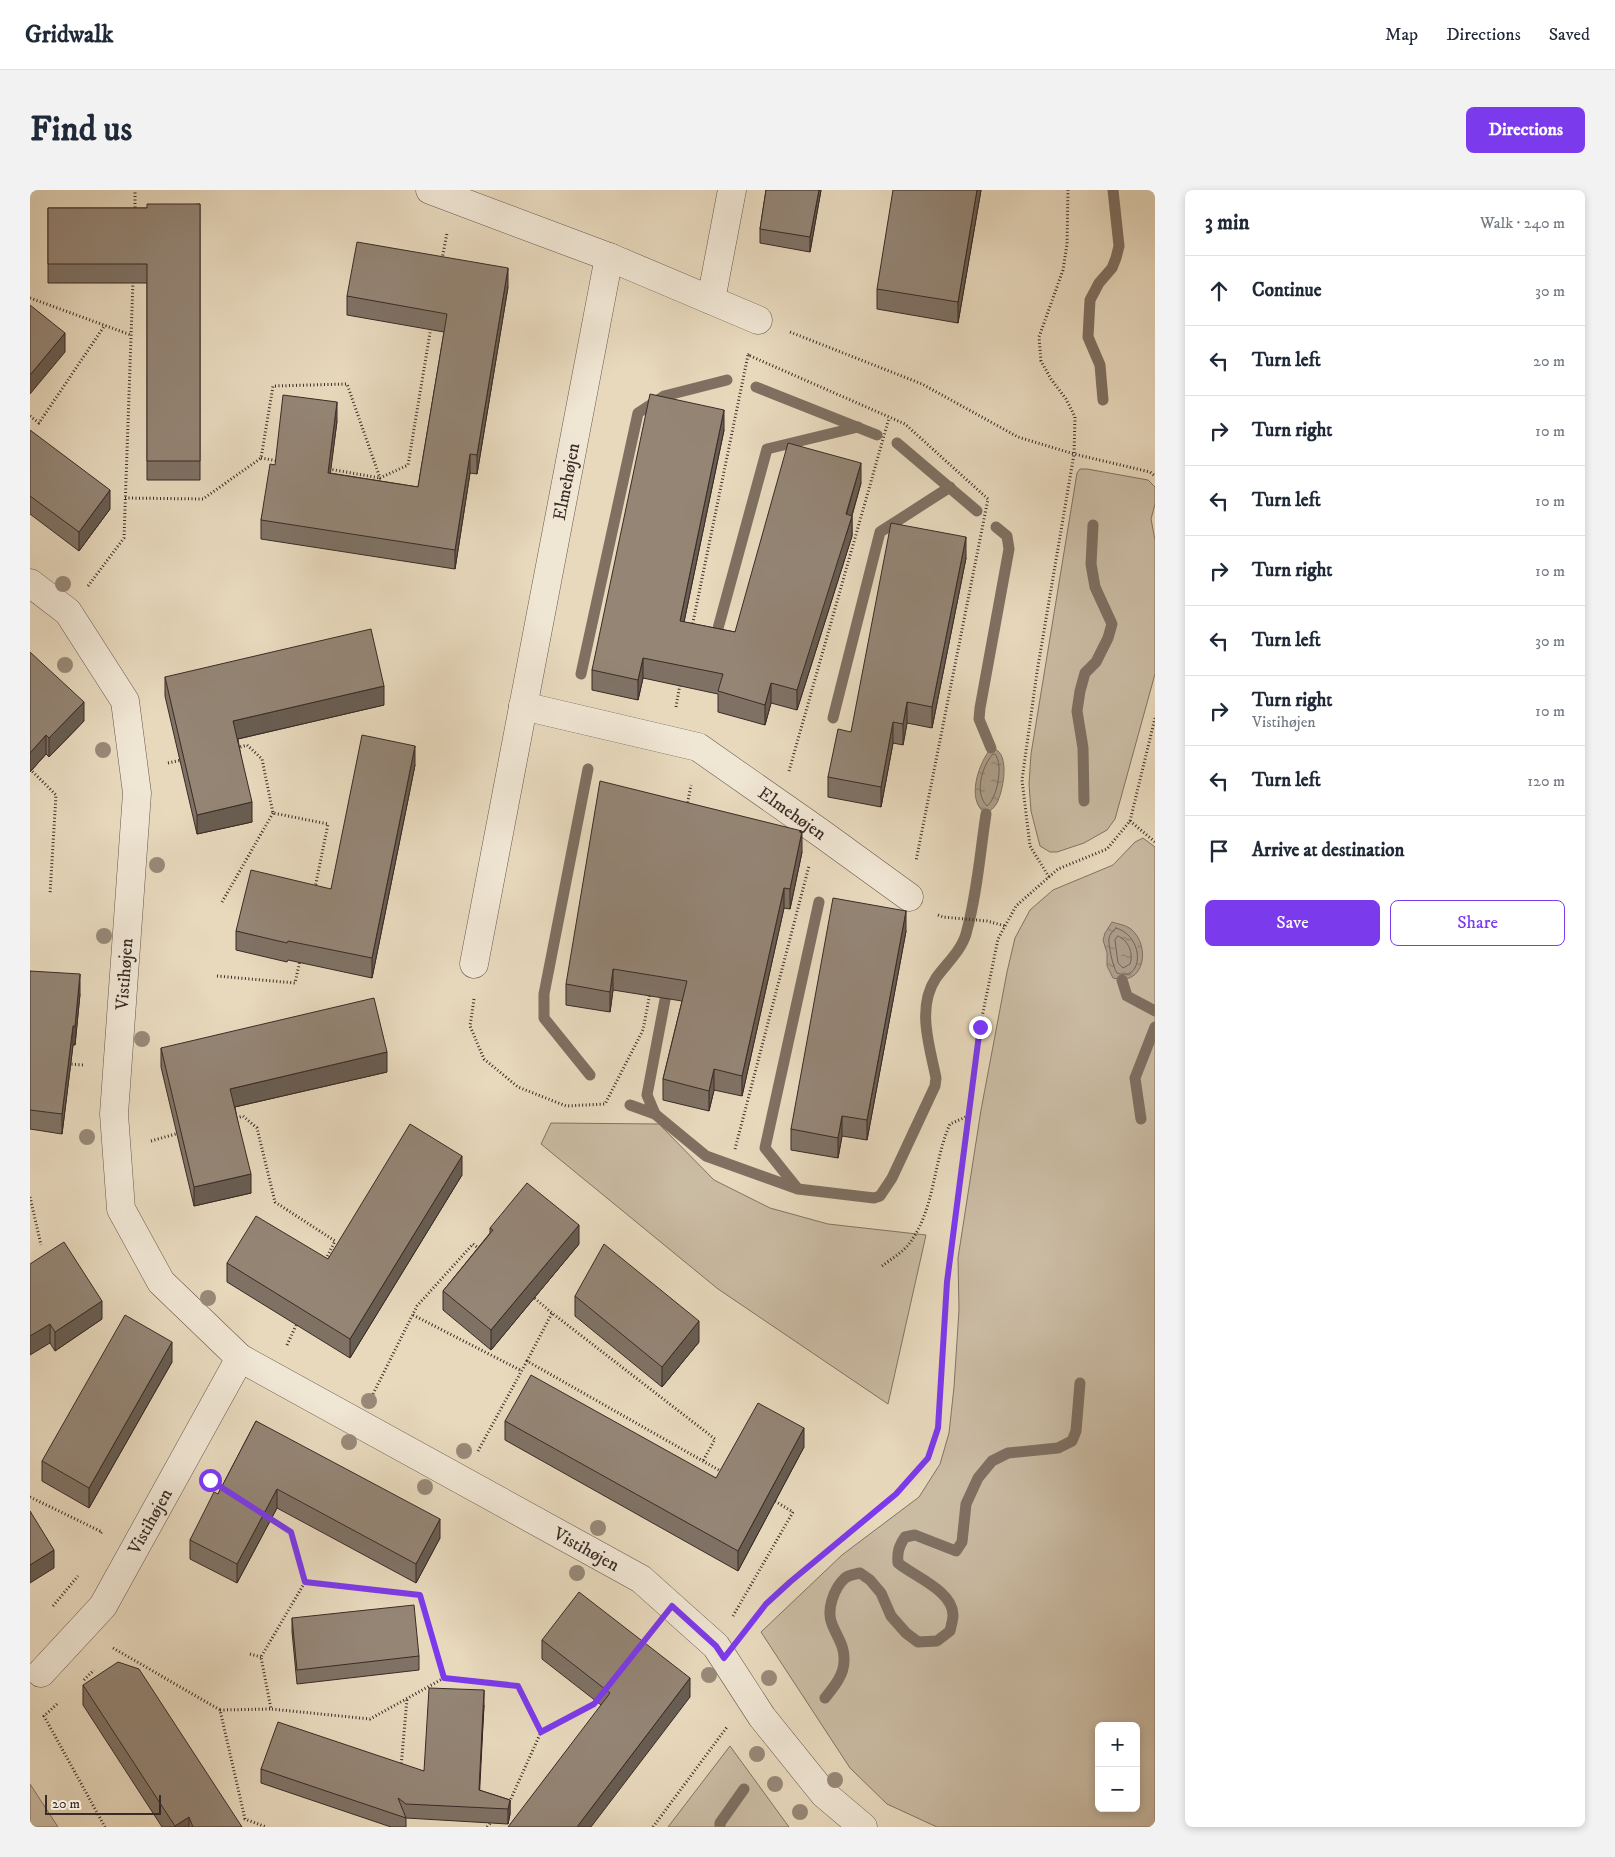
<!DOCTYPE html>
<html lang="en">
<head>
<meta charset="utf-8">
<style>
  :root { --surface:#fff; --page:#f2f2f3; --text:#1f2937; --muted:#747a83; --line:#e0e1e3; --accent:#7c3aed }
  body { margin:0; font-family:"IM FELL DW Pica",serif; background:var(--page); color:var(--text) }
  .controls { position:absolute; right:15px; bottom:15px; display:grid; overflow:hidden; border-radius:8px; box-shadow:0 2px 8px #0003 }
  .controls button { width:45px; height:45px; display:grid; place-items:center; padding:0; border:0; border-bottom:1px solid var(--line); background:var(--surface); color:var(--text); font:25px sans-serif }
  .scale { position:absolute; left:15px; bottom:12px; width:116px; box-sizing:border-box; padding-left:5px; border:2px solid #3a2b26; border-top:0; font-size:14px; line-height:18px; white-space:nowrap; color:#3a2b26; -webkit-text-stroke:4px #f0e6d4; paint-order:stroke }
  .stop { position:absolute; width:15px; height:15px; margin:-11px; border:4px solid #7c3aed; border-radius:50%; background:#fff }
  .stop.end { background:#7c3aed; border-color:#fff; box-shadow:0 1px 5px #0008 }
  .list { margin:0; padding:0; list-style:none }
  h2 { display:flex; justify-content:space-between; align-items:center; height:65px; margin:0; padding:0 20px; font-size:21px }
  h2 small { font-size:16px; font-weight:400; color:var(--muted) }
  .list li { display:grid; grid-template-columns:32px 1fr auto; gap:15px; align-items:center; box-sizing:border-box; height:70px; padding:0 20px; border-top:1px solid var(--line) }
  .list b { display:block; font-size:19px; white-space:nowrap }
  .list p { margin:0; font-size:16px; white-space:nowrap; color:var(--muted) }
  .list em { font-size:16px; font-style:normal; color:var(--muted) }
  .actions { display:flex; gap:10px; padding:15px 20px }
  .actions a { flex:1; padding:11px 0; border:1px solid var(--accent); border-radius:8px; text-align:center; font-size:18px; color:var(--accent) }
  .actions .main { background:var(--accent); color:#fff }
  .icon { flex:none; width:28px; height:28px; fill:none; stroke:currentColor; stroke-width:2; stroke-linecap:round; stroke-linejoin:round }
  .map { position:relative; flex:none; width:1125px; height:1637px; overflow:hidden; border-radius:8px }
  header { display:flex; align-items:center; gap:30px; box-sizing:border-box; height:70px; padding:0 25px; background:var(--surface); border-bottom:1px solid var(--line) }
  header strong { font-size:24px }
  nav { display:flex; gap:28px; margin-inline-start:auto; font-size:18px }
  .intro { display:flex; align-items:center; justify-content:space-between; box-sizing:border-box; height:120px; padding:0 30px }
  h1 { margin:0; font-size:35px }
  .button { padding:12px 22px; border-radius:8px; background:var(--accent); color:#fff; font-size:18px; font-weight:700 }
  main { display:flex; gap:30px; padding:0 30px }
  aside { flex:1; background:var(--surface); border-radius:8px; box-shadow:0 2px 8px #0003 }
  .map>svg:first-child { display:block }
  .green { fill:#cabba3; stroke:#827364; fill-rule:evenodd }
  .water { fill:url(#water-ripples); stroke:#7f7062 }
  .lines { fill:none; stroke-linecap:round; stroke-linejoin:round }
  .shore { stroke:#746458; stroke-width:1 }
  .stream { stroke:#7f7062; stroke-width:11 }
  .minor-casing { stroke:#66564c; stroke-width:29 }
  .path { stroke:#3a2b26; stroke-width:3; stroke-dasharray:1 2.5; stroke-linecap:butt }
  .minor { stroke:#f0e6d4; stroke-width:28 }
  .tree { fill:#988978 }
  .wall { fill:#7f7265; stroke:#3a2b26 }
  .shaded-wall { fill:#685d52; stroke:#3a2b26 }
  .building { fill:#948575; stroke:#3a2b26 }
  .route { stroke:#7c3aed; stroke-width:6 }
  .labels { text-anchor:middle; stroke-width:5; stroke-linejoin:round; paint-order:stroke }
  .street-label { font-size:18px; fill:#3a2b26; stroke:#f0e6d4 }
</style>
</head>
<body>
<header>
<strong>Gridwalk</strong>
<nav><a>Map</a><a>Directions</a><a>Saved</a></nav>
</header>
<div class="intro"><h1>Find us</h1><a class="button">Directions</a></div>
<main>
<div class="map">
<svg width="1125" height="1637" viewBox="0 0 1125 1637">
  <defs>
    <pattern id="water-ripples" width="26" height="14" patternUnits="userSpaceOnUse" patternTransform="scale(1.25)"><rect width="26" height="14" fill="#ad9e8a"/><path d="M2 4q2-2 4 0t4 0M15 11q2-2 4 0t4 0" fill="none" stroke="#8e8171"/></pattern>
  </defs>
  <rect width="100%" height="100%" fill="#e8d9bd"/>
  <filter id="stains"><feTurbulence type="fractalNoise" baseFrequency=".004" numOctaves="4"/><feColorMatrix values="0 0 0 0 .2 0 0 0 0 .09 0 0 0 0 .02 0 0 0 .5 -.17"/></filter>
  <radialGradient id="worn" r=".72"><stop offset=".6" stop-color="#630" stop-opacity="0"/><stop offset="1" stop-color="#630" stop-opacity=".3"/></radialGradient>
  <g class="green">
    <polygon points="1050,279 1057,279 1118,290 1125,297 1125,314 1121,329 1125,350 1125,484 1085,629 1077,640 1054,653 1027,662 1020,662 1010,656 1001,621 999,594 1001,564 1047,283"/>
    <path d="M1113,648l12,9v980h-218l-50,-23 -37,-36 -89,-136 81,-77 77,-58 21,-33 9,-31 5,-46 5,-77 -1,-52 23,-148 26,-138 8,-34 15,-28 23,-20 60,-25 22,-23zM1069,1536h37v82h-37z"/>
    <polygon points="521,933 629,934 684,990 740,1018 798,1034 896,1045 858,1214 688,1099 511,954"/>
    <polygon points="700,1556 759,1637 638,1637"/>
    <polygon points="0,1594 28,1637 0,1637"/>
  </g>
  <g class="water">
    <path d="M961,558c19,2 13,37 8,50 -2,7 -7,12 -13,16 -21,-14 -7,-51 5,-66z"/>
    <path d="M1082,732c6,2 14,3 19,7 20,17 14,58 -18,49l-6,-12v-13l-4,-13 2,-7z"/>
  </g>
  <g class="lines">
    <g class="shore">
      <path d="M965,564c9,10 2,45 -8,52 -13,-13 -5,-39 5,-51z"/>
      <path d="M1086,738c30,9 27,55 1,45 -4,-5 -9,-29 -8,-35 1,-4 4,-7 7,-10z"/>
      <path d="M1088,746c10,4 16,17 12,28l-7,4 -5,-5 -3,-23z"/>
    </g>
    <g class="stream">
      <polyline points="726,197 847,245"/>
      <polyline points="1073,210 1070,175 1058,147 1060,110 1069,93 1082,78 1086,68 1089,56 1083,0"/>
      <polyline points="867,253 947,321"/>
      <polyline points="684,453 737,259 828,237"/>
      <polyline points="551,484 608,223 634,206 697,190"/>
      <polyline points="803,528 850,342 920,297"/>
      <polyline points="961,558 949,529 950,518 979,359 977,346 966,337"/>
      <polyline points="558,579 514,804 514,828 560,885"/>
      <polyline points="1054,611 1053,558 1047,521 1050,501 1055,483 1066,472 1078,448 1082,434 1065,397 1061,374 1063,335"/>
      <polyline points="1092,790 1097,806 1125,821"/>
      <path d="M600,915l25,9 51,42 92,33 76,9 6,-2 12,-18 43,-92 1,-8c-6,-31 -20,-70 0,-100 10,-14 25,-27 30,-44 11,-39 14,-81 20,-120"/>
      <polyline points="625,924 617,905 638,794"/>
      <polyline points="1111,929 1105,888 1125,837"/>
      <polyline points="767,998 735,958 789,712"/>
      <path d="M795,1508c9,-11 19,-23 19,-37 1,-15 -7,-24 -12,-37 -6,-14 2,-36 13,-46 4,-3 10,-4 15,-5l10,7 11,13 10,23 15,17 12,9 19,-1 13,-10c1,-5 3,-11 3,-16 0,-24 -38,-38 -55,-52 -1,-11 1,-17 7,-26l10,-2 41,16 6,-9 4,-38 12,-26 14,-17 16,-8 50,-5 14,-7 4,-10 4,-48"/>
      <polyline points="690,1637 690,1633 714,1599"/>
    </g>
    <defs>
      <g id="minor">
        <polyline points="400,0 579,67 728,130"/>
        <polyline points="681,110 702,0"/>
        <path id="s1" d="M0,393l38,29 57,89 12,92 -23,321 7,95 40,73 79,76 401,221 75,67 46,71 62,77 39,33"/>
        <path id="s2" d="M493,516l175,41 120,84 91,66"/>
        <path id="s3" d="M444,774l135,-707"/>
        <path id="s4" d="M11,1483l62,-67 137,-248"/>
      </g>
    </defs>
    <use href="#minor" class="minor-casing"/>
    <g class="path">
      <polyline points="105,21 105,0"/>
      <polyline points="412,69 417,43"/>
      <polyline points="0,108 101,145"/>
      <polyline points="760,142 892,194 988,247 1044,264 1120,282 1125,286"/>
      <polyline points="719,164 718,165 875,234 958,309 886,671"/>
      <polyline points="0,226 9,233 75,135"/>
      <polyline points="231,268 248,271"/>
      <polyline points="299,279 350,288"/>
      <polyline points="95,308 173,309 231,268 243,196 317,194 350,288 378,275 401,137"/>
      <polyline points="58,396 94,348 103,90"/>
      <polyline points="662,437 718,165"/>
      <polyline points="646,517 650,494"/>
      <polyline points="207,558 217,555 232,569 243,623 298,634 285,698"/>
      <polyline points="138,573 152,570"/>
      <polyline points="0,579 26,605 20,704"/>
      <polyline points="759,581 859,228"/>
      <polyline points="657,616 661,595"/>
      <polyline points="1100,631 1125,652"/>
      <polyline points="1019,687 1000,656 992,590 1007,482 1044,264 1045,227 1036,209 1021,189 1011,171 1009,147 1033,80 1037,54 1038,0"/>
      <polyline points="192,712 243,623"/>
      <polyline points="908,725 913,727 957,731 975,736"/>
      <polyline points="187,786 265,793 270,770"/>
      <polyline points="444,809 440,836 454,869 488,897 536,916 575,914 613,840 620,803"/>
      <polyline points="38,874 54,875"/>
      <polyline points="203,929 213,926 227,938 245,1012 305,1051 295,1071"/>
      <polyline points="121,951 149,943"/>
      <polyline points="705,959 779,676"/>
      <polyline points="0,1007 11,1055"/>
      <path d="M852,1076c9,-7 20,-13 27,-22 26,-34 24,-82 41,-120l18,-8"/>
      <polyline points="502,1106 522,1123 685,1249 673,1271"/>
      <polyline points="383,1125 492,1181"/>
      <polyline points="257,1155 268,1131"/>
      <polyline points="497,1171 522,1123"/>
      <polyline points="343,1204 387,1116 443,1054 451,1060"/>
      <polyline points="448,1261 497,1171 694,1283"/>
      <polyline points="181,1290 194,1299"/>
      <polyline points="0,1307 72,1342 71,1343"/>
      <polyline points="238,1327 261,1342 275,1392"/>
      <polyline points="23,1416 48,1386"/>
      <polyline points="703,1426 763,1322 743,1310"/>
      <polyline points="716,1440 736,1414 760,1392 866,1304 898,1268 908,1238 917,1092 950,837 968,749 986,716 1028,679 1077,659 1100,631 1125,528"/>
      <polyline points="611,1455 621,1442"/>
      <polyline points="83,1458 190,1520 215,1629 236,1637"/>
      <polyline points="220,1464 231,1467"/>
      <polyline points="414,1488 390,1405 275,1392 231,1467 241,1519 340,1529 414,1488 488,1496 511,1542 479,1613"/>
      <polyline points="54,1490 64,1480"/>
      <polyline points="27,1514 14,1526 75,1637"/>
      <polyline points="190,1520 241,1519"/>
      <polyline points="511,1542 564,1514 569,1509"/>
      <polyline points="371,1577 377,1509"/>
      <polyline points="457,1637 463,1630"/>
      <polyline points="623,1637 697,1537"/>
    </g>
    <use href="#minor" class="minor"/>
  </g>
  <g class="tree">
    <circle cx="33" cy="394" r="8"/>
    <circle cx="35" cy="475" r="8"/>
    <circle cx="73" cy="560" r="8"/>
    <circle cx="127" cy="675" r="8"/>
    <circle cx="74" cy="746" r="8"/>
    <circle cx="112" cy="849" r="8"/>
    <circle cx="57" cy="947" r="8"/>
    <circle cx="178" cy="1108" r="8"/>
    <circle cx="339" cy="1211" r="8"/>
    <circle cx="319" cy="1252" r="8"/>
    <circle cx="434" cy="1261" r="8"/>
    <circle cx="395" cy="1297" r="8"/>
    <circle cx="568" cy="1338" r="8"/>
    <circle cx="547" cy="1383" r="8"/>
    <circle cx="679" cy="1485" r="8"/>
    <circle cx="739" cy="1488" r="8"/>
    <circle cx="727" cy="1564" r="8"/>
    <circle cx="805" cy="1590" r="8"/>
    <circle cx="745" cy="1594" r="8"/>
    <circle cx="770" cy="1622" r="8"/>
  </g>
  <g class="wall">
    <polygon points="736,0 791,0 780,62 730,53 730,39"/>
    <polygon points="951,0 928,133 847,119 847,99"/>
    <polygon points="170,14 170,290 117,290 117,93 18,93 18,18 117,18"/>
    <polygon points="478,97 447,284 440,283 425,379 231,349 231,330 245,275 307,231 300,283 388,297 414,142 317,125 317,106"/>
    <polygon points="0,240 80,319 49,361 0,324"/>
    <polygon points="694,240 654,432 705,442 831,293 822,326 822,346 767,520 741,513 735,535 688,522 688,504 613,488 608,510 562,500 562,480"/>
    <polygon points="936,368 902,538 877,533 873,555 863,553 851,617 798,607 798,587 821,542"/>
    <polygon points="0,462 54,531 19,567 16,564 0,582"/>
    <polygon points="135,487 354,515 208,549 222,632 167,644 135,506"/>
    <polygon points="385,575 342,788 258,770 257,772 206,760 206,741 301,699"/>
    <polygon points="772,662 760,719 754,718 712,906 684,900 679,921 633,910 633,889 652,811 583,800 580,822 536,815 536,794"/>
    <polygon points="876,741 837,950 812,946 808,968 761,960 761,939"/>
    <polygon points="0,781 50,804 45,855 43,855 32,944 0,939"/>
    <polygon points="131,858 357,882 205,917 221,1003 164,1016 131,877"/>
    <polygon points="432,985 320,1168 197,1092 197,1073 298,1069"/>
    <polygon points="460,1038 549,1054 461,1160 413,1120 413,1101 460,1043"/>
    <polygon points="0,1074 72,1129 25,1161 20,1153"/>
    <polygon points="545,1106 669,1152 632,1197 545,1126"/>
    <polygon points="142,1172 59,1318 12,1291 12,1271"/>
    <polygon points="226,1231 410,1348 386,1393 247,1318 207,1393 160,1369 160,1350 188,1304"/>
    <polygon points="475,1231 686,1288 774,1257 708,1381 475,1250"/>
    <polygon points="262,1428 389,1466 389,1480 267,1494 262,1442"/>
    <polygon points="512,1450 660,1507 571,1515 512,1469"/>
    <polygon points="53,1495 212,1637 132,1637 53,1515"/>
    <polygon points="454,1515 449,1600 480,1610 480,1624 478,1634 376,1628 376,1637 361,1637 231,1593 231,1579 394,1581"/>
  </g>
  <g class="shaded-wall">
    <polygon points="789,0 791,0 780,62 780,47"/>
    <polygon points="947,0 951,0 928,133 928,112"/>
    <polygon points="478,78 478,97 447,284 447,265"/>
    <polygon points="35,143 35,162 0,204 0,185"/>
    <polygon points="307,212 307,231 298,302 298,283"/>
    <polygon points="694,220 694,240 650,451 650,431"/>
    <polygon points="440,264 440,283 425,379 425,360"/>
    <polygon points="831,273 831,293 816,345 822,326 822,346 767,520 767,500"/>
    <polygon points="80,300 80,319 49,361 49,342"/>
    <polygon points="936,347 936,368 902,538 902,517"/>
    <polygon points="613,468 613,488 608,510 608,490"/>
    <polygon points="741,493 741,513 735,535 735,515"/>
    <polygon points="354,496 354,515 203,550 203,531"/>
    <polygon points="54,512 54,531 19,567 19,548"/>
    <polygon points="877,512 877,533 873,555 873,534"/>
    <polygon points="863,532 863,553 851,617 851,597"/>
    <polygon points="16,545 16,564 0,582 0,563"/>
    <polygon points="385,556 385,575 342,788 342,768"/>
    <polygon points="222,612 222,632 167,644 167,625"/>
    <polygon points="772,641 772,662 760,719 760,699"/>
    <polygon points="754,698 754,718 712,906 712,886"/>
    <polygon points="876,721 876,741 837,950 837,930"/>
    <polygon points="583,779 583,800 580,822 580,802"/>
    <polygon points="50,784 50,804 45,855 45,836"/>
    <polygon points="43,836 43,855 32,944 32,924"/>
    <polygon points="357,862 357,882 200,918 200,899"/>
    <polygon points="684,879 684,900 679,921 679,901"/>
    <polygon points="812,926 812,946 808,968 808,948"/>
    <polygon points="432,966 432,985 320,1168 320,1149"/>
    <polygon points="221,984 221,1003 164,1016 164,997"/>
    <polygon points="549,1035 549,1054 461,1160 461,1140"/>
    <polygon points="72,1111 72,1129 25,1161 25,1142"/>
    <polygon points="669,1131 669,1152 632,1197 632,1177"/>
    <polygon points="20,1134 20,1153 0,1165 0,1146"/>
    <polygon points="142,1152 142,1172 59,1318 59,1298"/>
    <polygon points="774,1238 774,1257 708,1381 708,1361"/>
    <polygon points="247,1299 247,1318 207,1393 207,1374"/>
    <polygon points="410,1329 410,1348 386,1393 386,1374"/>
    <polygon points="24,1360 24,1378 0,1393 0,1375"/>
    <polygon points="660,1488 660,1507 561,1637 547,1637"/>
    <polygon points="454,1500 454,1515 449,1614 449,1600"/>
    <polygon points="480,1610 480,1624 478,1634 478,1619"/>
    <polygon points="159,1627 159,1637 145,1637 145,1636"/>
  </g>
  <g class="building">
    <polygon points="736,0 789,0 780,47 730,39"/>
    <polygon points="863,0 947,0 928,112 847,99"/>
    <polygon points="117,14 170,14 170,271 117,271 117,74 18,74 18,18 117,18"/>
    <polygon points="327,52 478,78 447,265 440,264 425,360 231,330 240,274 245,275 253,205 307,212 298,283 388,297 417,124 317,106"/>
    <polygon points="0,115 35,143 0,185"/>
    <polygon points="620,204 694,220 650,431 705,442 758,253 831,273 816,324 822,326 767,500 741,493 735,515 688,501 693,484 613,468 608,490 562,480"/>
    <polygon points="0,240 80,300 49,342 0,306"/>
    <polygon points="861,333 936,347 902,517 877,512 873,534 863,532 851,597 798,587 808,539 821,542"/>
    <polygon points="341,439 354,496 203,531 222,612 167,625 135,487"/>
    <polygon points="0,462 54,512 19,548 16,545 0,563"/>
    <polygon points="332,545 385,556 342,768 258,751 257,753 206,741 221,680 301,699"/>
    <polygon points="570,591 772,641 760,699 754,698 712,886 684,879 679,901 633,889 657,791 583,779 580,802 536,794"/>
    <polygon points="803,708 876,721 837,930 812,926 808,948 761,939"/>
    <polygon points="0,781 50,784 45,836 43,836 32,924 0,920"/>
    <polygon points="344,808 357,862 200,899 221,984 164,997 131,858"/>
    <polygon points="380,934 432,966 320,1149 197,1073 226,1026 298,1069"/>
    <polygon points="497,993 549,1035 461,1140 413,1101 463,1040 460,1038"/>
    <polygon points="34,1052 72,1111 25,1142 20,1134 0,1146 0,1074"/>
    <polygon points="574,1054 669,1131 632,1177 545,1106"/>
    <polygon points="95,1125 142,1152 59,1298 12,1271"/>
    <polygon points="501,1185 686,1288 728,1213 774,1238 708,1361 475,1231"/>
    <polygon points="226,1231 410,1329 386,1374 247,1299 207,1374 160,1350 184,1302 188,1304"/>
    <polygon points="0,1321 24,1360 0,1375"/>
    <polygon points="549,1402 660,1488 547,1637 478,1637 580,1503 512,1450"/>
    <polygon points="384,1415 389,1466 267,1480 262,1428"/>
    <polygon points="88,1472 109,1479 212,1637 163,1637 159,1627 145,1636 53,1495"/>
    <polygon points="399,1498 454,1500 449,1600 480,1610 478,1619 376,1614 368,1608 376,1628 231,1579 248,1532 394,1581"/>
  </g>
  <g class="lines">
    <polyline class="route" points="180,1290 261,1342 275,1392 390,1405 414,1488 488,1496 511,1542 564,1514 642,1416 686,1456 694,1468 736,1414 760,1392 866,1304 898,1268 908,1238 917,1092 950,837"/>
  </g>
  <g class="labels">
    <g class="street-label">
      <text dy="6" stroke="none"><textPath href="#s3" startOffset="491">Elmehøjen</textPath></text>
      <text dy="6" stroke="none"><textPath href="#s2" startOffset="295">Elmehøjen</textPath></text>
      <text transform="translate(94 784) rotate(-86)" y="6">Vistihøjen</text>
      <text dy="6" stroke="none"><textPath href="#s4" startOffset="188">Vistihøjen</textPath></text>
      <text dy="6" stroke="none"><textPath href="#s1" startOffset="1252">Vistihøjen</textPath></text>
    </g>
  </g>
  <rect width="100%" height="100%" filter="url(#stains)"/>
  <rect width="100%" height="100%" fill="url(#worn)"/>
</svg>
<div class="controls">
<button>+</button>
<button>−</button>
</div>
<div class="scale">20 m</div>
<div class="stop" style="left:180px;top:1290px"></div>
<div class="stop end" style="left:950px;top:837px"></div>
</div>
<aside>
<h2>3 min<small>Walk · 240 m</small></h2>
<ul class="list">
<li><svg class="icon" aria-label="ahead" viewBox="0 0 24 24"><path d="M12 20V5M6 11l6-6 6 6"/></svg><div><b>Continue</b></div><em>30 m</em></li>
<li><svg class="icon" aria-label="left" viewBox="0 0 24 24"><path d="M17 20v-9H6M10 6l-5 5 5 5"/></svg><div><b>Turn left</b></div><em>20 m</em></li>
<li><svg class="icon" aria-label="right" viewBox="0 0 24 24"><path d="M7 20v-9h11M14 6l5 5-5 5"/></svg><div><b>Turn right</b></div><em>10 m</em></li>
<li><svg class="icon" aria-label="left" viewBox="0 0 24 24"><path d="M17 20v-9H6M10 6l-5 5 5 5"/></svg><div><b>Turn left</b></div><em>10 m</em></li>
<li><svg class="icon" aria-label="right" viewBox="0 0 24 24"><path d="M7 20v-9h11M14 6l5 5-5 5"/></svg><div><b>Turn right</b></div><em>10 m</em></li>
<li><svg class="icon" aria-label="left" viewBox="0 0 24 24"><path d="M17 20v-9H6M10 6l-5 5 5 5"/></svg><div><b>Turn left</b></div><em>30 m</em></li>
<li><svg class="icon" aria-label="right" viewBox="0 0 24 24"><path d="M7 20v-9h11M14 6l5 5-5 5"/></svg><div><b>Turn right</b><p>Vistihøjen</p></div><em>10 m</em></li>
<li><svg class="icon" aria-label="left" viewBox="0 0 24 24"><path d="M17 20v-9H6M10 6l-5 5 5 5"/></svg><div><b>Turn left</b></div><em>120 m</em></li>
<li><svg class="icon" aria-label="arrive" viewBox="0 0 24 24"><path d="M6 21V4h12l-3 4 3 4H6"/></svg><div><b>Arrive at destination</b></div></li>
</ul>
<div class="actions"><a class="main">Save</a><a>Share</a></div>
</aside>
</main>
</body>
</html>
